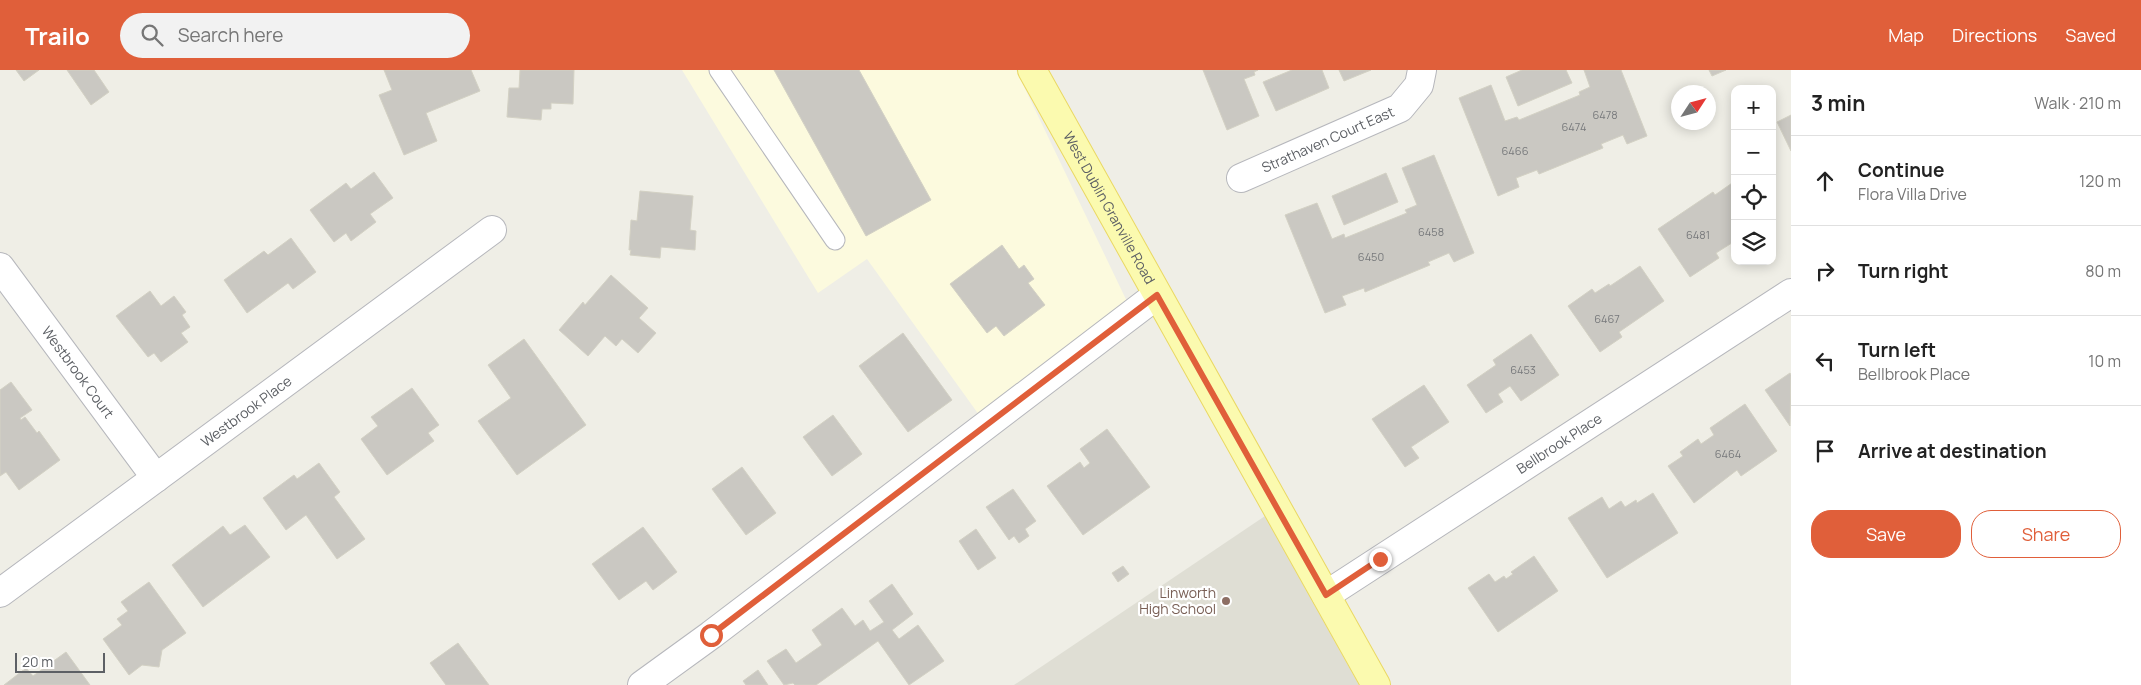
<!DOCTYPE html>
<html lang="en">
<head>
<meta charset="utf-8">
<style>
  :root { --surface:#fff; --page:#f2f2f2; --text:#222; --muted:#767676; --line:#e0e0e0; --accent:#e05f3a }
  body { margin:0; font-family:Manrope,sans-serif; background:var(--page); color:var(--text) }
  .controls { position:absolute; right:15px; top:15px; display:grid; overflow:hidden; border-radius:10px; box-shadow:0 2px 12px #0003 }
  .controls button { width:45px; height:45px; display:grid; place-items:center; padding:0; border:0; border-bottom:1px solid var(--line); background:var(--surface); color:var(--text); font:25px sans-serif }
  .compass { position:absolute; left:1671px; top:15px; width:45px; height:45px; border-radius:50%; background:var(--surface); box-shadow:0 2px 12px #0003; rotate:54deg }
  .scale { position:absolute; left:15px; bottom:12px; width:90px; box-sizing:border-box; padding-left:5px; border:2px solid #5d6065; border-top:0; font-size:14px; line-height:18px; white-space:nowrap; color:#5d6065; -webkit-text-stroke:4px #fff; paint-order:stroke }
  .stop { position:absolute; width:15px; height:15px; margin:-11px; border:4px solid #e05f3a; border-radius:50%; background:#fff }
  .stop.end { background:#e05f3a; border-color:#fff; box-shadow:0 1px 5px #0008 }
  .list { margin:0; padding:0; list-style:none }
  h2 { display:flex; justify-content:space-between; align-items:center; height:65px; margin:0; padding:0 20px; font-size:21px }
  h2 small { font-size:16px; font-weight:400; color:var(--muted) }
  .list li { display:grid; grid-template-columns:32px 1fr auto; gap:15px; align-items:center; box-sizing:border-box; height:90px; padding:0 20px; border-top:1px solid var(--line) }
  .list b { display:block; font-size:19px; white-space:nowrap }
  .list p { margin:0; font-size:16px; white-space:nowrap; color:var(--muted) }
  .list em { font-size:16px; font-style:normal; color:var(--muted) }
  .actions { display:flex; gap:10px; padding:15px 20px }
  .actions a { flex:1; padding:11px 0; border:1px solid var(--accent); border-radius:20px; text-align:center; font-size:18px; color:var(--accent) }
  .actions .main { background:var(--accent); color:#fff }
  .icon { flex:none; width:28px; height:28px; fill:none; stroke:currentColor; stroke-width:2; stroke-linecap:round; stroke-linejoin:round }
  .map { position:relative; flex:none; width:1791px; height:615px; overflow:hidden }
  header { display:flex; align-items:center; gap:30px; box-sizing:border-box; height:70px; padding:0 25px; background:var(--accent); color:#fff }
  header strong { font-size:24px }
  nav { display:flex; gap:28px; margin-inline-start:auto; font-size:18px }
  .search { width:350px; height:45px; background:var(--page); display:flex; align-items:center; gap:12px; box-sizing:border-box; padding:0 18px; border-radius:28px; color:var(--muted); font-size:19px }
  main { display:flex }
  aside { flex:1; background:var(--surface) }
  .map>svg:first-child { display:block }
  .commercial { fill:#fcfade }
  .education { fill:#dfded4 }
  .building { fill:#cac8c2; stroke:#d3d1c4 }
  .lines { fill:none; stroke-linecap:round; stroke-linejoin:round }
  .service-casing { stroke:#b6b7bc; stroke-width:21 }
  .minor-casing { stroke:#b6b7bc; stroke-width:30 }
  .primary-casing { stroke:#ead863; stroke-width:30 }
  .service { stroke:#fff; stroke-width:19 }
  .minor { stroke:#fff; stroke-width:28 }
  .primary { stroke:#fbfaaf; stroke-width:28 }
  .route { stroke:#e05f3a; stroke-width:6 }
  .education-dot { fill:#8d6e63; stroke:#fff; stroke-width:2 }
  .labels { text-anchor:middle; stroke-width:4.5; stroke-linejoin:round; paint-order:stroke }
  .number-label { font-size:11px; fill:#787a7c }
  .street-label { font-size:14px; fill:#5d6065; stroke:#fff }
  .education-label { font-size:14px; fill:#785e54; stroke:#fff; text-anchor:end }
</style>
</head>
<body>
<header>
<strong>Trailo</strong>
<div class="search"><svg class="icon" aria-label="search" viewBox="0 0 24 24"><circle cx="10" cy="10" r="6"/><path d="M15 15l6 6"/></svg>Search here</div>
<nav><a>Map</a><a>Directions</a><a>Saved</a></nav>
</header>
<main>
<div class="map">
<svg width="1791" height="615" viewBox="0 0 1791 615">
  <rect width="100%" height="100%" fill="#efeee6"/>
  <polygon class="commercial" points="682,0 1016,0 1133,244 992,363 867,189 818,223"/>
  <polygon class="education" points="1265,446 1359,615 1014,615"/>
  <g class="building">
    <polygon points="16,0 39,0 24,11"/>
    <polygon points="67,0 94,0 109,22 91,35"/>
    <polygon points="384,0 471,0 480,21 426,43 437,71 404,85 379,25 392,20"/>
    <polygon points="520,0 574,0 573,34 551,33 551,39 542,39 541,50 507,47 509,18 519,18"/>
    <polygon points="774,0 859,0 931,130 866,166"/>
    <polygon points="1203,0 1258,0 1254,2 1255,5 1244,9 1259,46 1227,60"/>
    <polygon points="1292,0 1322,0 1329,18 1276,41 1263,12"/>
    <polygon points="1339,0 1371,0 1344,11"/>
    <polygon points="1522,0 1566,0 1572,13 1518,36 1506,7"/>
    <polygon points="1584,0 1621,0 1647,66 1627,74 1623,65 1601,74 1603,78 1539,104 1537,100 1516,108 1519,117 1498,126 1459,28 1491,15 1505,51 1517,47 1519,50 1580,25 1579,22 1590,17"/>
    <polygon points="1709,0 1726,0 1712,6"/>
    <polygon points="1791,45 1791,81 1777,52"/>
    <polygon points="1434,85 1474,183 1454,192 1449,183 1428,192 1430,195 1365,222 1364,218 1342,226 1346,235 1325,243 1285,145 1317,133 1332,169 1344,164 1345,168 1407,143 1405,140 1417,135 1402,98"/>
    <polygon points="374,102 393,128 370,144 376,152 351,171 346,163 334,172 310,140 346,113 351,119"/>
    <polygon points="1386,103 1398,132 1344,155 1332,126"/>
    <polygon points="1735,111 1735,171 1716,183 1719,188 1690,207 1658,159 1713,122 1715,125"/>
    <polygon points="640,121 693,126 690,160 696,161 695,180 661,177 660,188 630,185 631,180 629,180 631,150 637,151"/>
    <polygon points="291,168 316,202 293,219 288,213 247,243 224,210 264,181 268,185"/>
    <polygon points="1002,175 1019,199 1024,195 1034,209 1028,213 1045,235 1004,266 996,256 987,263 950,214"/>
    <polygon points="1640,196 1664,231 1619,262 1622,267 1600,282 1568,236 1592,219 1595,223 1609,214 1610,216"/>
    <polygon points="611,205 648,238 639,248 656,263 638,283 622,269 616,276 605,266 588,286 559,260 583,232 585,235"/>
    <polygon points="150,221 161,236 174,226 186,242 182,245 190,257 181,263 188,272 161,292 154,283 148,287 116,246"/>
    <polygon points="903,263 952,330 908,362 859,296"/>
    <polygon points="1531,264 1559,305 1521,331 1510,316 1498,324 1503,332 1486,343 1467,315 1496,295 1493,290"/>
    <polygon points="524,269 586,355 517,405 478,351 511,328 488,295"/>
    <polygon points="1790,303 1791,305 1790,356 1765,320"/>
    <polygon points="11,312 32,340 20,348 21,350 25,347 37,363 39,361 60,390 19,420 6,402 0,406 0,320"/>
    <polygon points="1424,315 1449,352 1411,377 1419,388 1405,397 1372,349"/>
    <polygon points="412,318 439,355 428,363 434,371 387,405 361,369 378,356 371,347"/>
    <polygon points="1745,334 1777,381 1741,406 1737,400 1694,433 1668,396 1683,386 1680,382 1698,369 1701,374 1714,365 1710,358"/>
    <polygon points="833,345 862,384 832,406 803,367"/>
    <polygon points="1107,359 1150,417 1083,465 1047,416 1080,392 1084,398 1090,393 1080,379"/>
    <polygon points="319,393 340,422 334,427 365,469 337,489 306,445 286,460 263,428 294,405 297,409"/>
    <polygon points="742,397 776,443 746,465 712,419"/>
    <polygon points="1013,419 1036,451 1025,459 1029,466 1019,473 1014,466 1009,470 986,437"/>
    <polygon points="1653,423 1678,463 1607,508 1568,448 1602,427 1609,439 1621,431 1625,437 1636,430 1637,433"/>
    <polygon points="245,455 270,487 203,537 172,495 223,456 230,465"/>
    <polygon points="643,457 677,502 653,520 646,511 619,530 592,494"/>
    <polygon points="976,459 996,488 978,500 959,471"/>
    <polygon points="1534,486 1558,521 1498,562 1468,518 1489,504 1495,512 1504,506 1506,509 1513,504 1511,502"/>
    <polygon points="1123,496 1129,504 1118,512 1112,503"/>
    <polygon points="149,512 186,563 162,580 159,597 142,595 129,605 103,569 122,555 117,549 128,541 121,532"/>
    <polygon points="892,514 913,544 892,560 899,569 918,555 944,591 909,615 878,571 816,615 795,615 793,613 784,615 767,591 786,579 796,593 822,575 812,560 842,538 855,556 863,550 870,561 884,552 869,531"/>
    <polygon points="458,573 489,615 446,615 430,593"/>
    <polygon points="66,582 90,615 4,615 26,598 33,606"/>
    <polygon points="758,600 768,615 746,615 743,611"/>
  </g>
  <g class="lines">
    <defs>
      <polyline id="service" points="719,0 835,170"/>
      <g id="minor">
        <path id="s1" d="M1241,108l159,-70 19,-23 3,-15"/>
        <path id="s2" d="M0,197l156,211"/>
        <path id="s3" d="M0,523l492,-363"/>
        <path id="s4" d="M1326,525l465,-302"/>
        <polyline points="642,615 711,565 1157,225"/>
      </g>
      <g id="primary">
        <path id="s5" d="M1032,0l344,615"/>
      </g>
    </defs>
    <use href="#service" class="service-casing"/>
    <use href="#minor" class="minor-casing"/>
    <use href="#primary" class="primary-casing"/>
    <use href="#service" class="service"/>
    <use href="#minor" class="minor"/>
    <use href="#primary" class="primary"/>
  </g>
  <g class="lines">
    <polyline class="route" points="711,565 1157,225 1326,525 1380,489"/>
  </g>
  <circle class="education-dot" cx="1226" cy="531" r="5"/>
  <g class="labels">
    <g class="number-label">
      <text x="1605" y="49">6478</text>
      <text x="1574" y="61">6474</text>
      <text x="1515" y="85">6466</text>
      <text x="1431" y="166">6458</text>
      <text x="1698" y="169">6481</text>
      <text x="1371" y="191">6450</text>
      <text x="1607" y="253">6467</text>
      <text x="1523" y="304">6453</text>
      <text x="1728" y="388">6464</text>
    </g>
    <g class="street-label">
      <text dy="5" stroke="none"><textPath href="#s1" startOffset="95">Strathaven Court East</textPath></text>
      <text dy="5" stroke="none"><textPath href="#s5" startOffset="158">West Dublin Granville Road</textPath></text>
      <text dy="5" stroke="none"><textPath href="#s2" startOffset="131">Westbrook Court</textPath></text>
      <text dy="5" stroke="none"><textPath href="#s3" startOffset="306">Westbrook Place</textPath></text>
      <text dy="5" stroke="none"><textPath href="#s4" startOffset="278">Bellbrook Place</textPath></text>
    </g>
    <g class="education-label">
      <text x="1216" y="528">Linworth<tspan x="1216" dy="16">High School</tspan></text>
    </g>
  </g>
</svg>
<div class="controls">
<button>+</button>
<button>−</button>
<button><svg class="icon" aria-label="locate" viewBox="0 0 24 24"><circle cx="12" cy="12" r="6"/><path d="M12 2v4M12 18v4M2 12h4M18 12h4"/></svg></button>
<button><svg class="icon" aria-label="layers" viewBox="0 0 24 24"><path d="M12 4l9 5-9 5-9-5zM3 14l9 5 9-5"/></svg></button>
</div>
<svg class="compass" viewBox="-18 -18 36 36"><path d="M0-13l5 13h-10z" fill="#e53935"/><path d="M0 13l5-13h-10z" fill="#767676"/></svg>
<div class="scale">20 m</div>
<div class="stop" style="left:711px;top:565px"></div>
<div class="stop end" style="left:1380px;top:489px"></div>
</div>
<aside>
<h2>3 min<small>Walk · 210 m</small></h2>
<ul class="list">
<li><svg class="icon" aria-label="ahead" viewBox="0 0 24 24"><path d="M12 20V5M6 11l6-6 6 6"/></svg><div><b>Continue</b><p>Flora Villa Drive</p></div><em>120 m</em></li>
<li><svg class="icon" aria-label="right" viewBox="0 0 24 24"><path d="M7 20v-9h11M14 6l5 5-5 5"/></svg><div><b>Turn right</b></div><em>80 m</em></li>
<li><svg class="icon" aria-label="left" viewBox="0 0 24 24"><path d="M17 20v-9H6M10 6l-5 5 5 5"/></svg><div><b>Turn left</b><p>Bellbrook Place</p></div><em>10 m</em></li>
<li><svg class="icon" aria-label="arrive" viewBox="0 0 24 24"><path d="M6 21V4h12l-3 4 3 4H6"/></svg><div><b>Arrive at destination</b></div></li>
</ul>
<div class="actions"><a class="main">Save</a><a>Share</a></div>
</aside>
</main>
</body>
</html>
